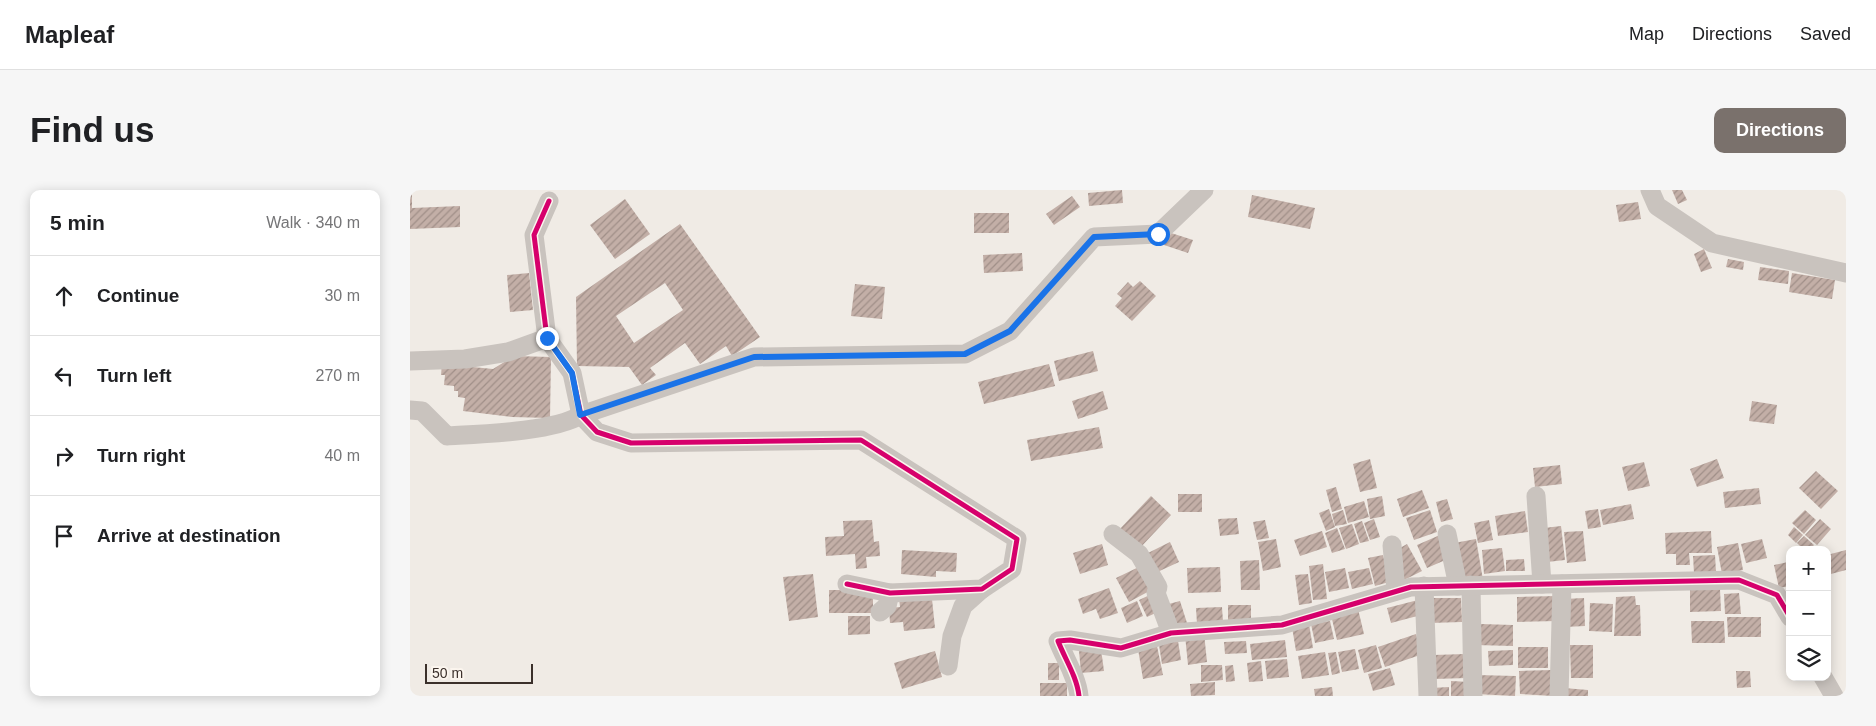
<!DOCTYPE html>
<html lang="en">
<head>
<meta charset="utf-8">
<style>
  :root { --surface:#fff; --page:#f6f6f6; --text:#202124; --muted:#757577; --line:#e0e0e0; --accent:#7a716c }
  body { margin:0; font-family:Arial,sans-serif; background:var(--page); color:var(--text) }
  .controls { position:absolute; right:15px; bottom:15px; display:grid; overflow:hidden; border-radius:10px; box-shadow:0 2px 12px #0003 }
  .controls button { width:45px; height:45px; display:grid; place-items:center; padding:0; border:0; border-bottom:1px solid var(--line); background:var(--surface); color:var(--text); font:25px sans-serif }
  .scale { position:absolute; left:15px; bottom:12px; width:108px; box-sizing:border-box; padding-left:5px; border:2px solid #3b302b; border-top:0; font-size:14px; line-height:18px; white-space:nowrap; color:#3b302b; -webkit-text-stroke:4px #fbf5ee; paint-order:stroke }
  .stop { position:absolute; width:15px; height:15px; margin:-11px; border:4px solid #1a73e8; border-radius:50%; background:#fff }
  .stop.end { background:#1a73e8; border-color:#fff; box-shadow:0 1px 5px #0008 }
  .list { margin:0; padding:0; list-style:none }
  h2 { display:flex; justify-content:space-between; align-items:center; height:65px; margin:0; padding:0 20px; font-size:21px }
  h2 small { font-size:16px; font-weight:400; color:var(--muted) }
  .list li { display:grid; grid-template-columns:32px 1fr auto; gap:15px; align-items:center; box-sizing:border-box; height:80px; padding:0 20px; border-top:1px solid var(--line) }
  .list b { display:block; font-size:19px; white-space:nowrap }
  .list em { font-size:16px; font-style:normal; color:var(--muted) }
  .icon { flex:none; width:28px; height:28px; fill:none; stroke:currentColor; stroke-width:2; stroke-linecap:round; stroke-linejoin:round }
  .map { position:relative; flex:none; width:1436px; height:506px; overflow:hidden; border-radius:10px }
  header { display:flex; align-items:center; gap:30px; box-sizing:border-box; height:70px; padding:0 25px; background:var(--surface); border-bottom:1px solid var(--line) }
  header strong { font-size:24px }
  nav { display:flex; gap:28px; margin-inline-start:auto; font-size:18px }
  .intro { display:flex; align-items:center; justify-content:space-between; box-sizing:border-box; height:120px; padding:0 30px }
  h1 { margin:0; font-size:35px }
  .button { padding:12px 22px; border-radius:10px; background:var(--accent); color:#fff; font-size:18px; font-weight:700 }
  main { display:flex; gap:30px; padding:0 30px }
  aside { flex:1; background:var(--surface); border-radius:10px; box-shadow:0 2px 12px #0003 }
  .map>svg:first-child { display:block }
  .building { fill:url(#building-hatch); fill-rule:evenodd }
  .lines { fill:none; stroke-linecap:round; stroke-linejoin:round }
  .minor { stroke:#c9c3be; stroke-width:19 }
  .cycleway-casing { stroke:#fbf5ee; stroke-width:8 }
  .cycleway { stroke:#d6006c; stroke-width:5 }
  .route { stroke:#1a73e8; stroke-width:6 }
</style>
</head>
<body>
<header>
<strong>Mapleaf</strong>
<nav><a>Map</a><a>Directions</a><a>Saved</a></nav>
</header>
<div class="intro"><h1>Find us</h1><a class="button">Directions</a></div>
<main>
<aside>
<h2>5 min<small>Walk · 340 m</small></h2>
<ul class="list">
<li><svg class="icon" aria-label="ahead" viewBox="0 0 24 24"><path d="M12 20V5M6 11l6-6 6 6"/></svg><div><b>Continue</b></div><em>30 m</em></li>
<li><svg class="icon" aria-label="left" viewBox="0 0 24 24"><path d="M17 20v-9H6M10 6l-5 5 5 5"/></svg><div><b>Turn left</b></div><em>270 m</em></li>
<li><svg class="icon" aria-label="right" viewBox="0 0 24 24"><path d="M7 20v-9h11M14 6l5 5-5 5"/></svg><div><b>Turn right</b></div><em>40 m</em></li>
<li><svg class="icon" aria-label="arrive" viewBox="0 0 24 24"><path d="M6 21V4h12l-3 4 3 4H6"/></svg><div><b>Arrive at destination</b></div></li>
</ul>
</aside>
<div class="map">
<svg width="1436" height="506" viewBox="0 0 1436 506">
  <defs>
    <pattern id="building-hatch" width="6" height="6" patternUnits="userSpaceOnUse" patternTransform="scale(1.25)"><rect width="6" height="6" fill="#c3afa7"/><path d="M-1 1l2-2M0 6l6-6M5 7l2-2" fill="none" stroke="#a08f88"/></pattern>
  </defs>
  <rect width="100%" height="100%" fill="#f0ebe5"/>
  <g class="building">
    <polygon points="0,0 2,0 2,18 50,16 50,37 0,39"/>
    <polygon points="712,0 713,13 679,16 678,3"/>
    <polygon points="1262,0 1272,0 1277,10 1268,14"/>
    <polygon points="842,5 905,18 900,39 838,27"/>
    <polygon points="662,6 670,17 644,35 636,24"/>
    <polygon points="215,9 240,44 205,69 180,35"/>
    <polygon points="1228,12 1231,29 1209,32 1206,15"/>
    <rect x="564" y="23" width="35" height="20"/>
    <path d="M270,34l80,113 -28,19 -6,-10 -26,18 -15,-21 -35,25 6,7 -14,10 -13,-18 -52,-1 -1,-69zM255,93l18,27 -49,33 -18,-27z"/>
    <polygon points="758,42 783,50 778,63 754,55"/>
    <polygon points="1294,59 1302,78 1291,82 1284,64"/>
    <polygon points="612,63 613,81 574,83 573,65"/>
    <polygon points="1318,69 1334,72 1333,80 1316,77"/>
    <polygon points="1350,77 1379,81 1378,94 1348,90"/>
    <polygon points="119,83 123,120 100,122 97,85"/>
    <polygon points="1382,83 1425,90 1422,109 1379,102"/>
    <polygon points="730,91 746,106 722,131 705,116 712,108 707,104 718,92 723,97"/>
    <polygon points="445,94 475,97 472,129 441,126"/>
    <polygon points="683,161 688,181 649,191 644,171"/>
    <polygon points="104,166 141,167 140,228 102,227 53,221 55,208 48,207 48,201 44,201 44,196 34,195 35,185 31,185 32,174 83,179"/>
    <polygon points="639,174 645,196 574,214 568,192"/>
    <polygon points="693,201 698,219 668,229 662,211"/>
    <polygon points="1342,211 1367,215 1364,234 1339,231"/>
    <polygon points="689,237 693,258 621,271 617,250"/>
    <polygon points="960,269 967,298 950,302 943,274"/>
    <polygon points="1307,269 1314,288 1287,297 1280,279"/>
    <polygon points="1234,272 1240,296 1218,301 1212,277"/>
    <polygon points="1150,275 1152,294 1125,297 1123,278"/>
    <polygon points="1406,281 1428,301 1411,319 1389,298"/>
    <polygon points="926,297 932,319 922,322 916,300"/>
    <polygon points="1349,298 1351,314 1315,318 1313,302"/>
    <polygon points="1012,300 1019,318 993,327 987,309"/>
    <rect x="768" y="304" width="24" height="18"/>
    <polygon points="741,306 761,325 728,360 708,341"/>
    <polygon points="972,306 975,326 960,329 957,309"/>
    <polygon points="1037,309 1043,329 1031,332 1026,312"/>
    <polygon points="954,311 959,327 938,333 934,317"/>
    <polygon points="1221,314 1224,329 1193,335 1190,320"/>
    <polygon points="919,319 925,337 916,341 909,323"/>
    <polygon points="1188,319 1191,337 1178,339 1175,321"/>
    <polygon points="933,320 937,334 925,336 922,324"/>
    <polygon points="1020,320 1027,342 1004,350 996,328"/>
    <polygon points="1395,320 1406,330 1394,344 1382,333"/>
    <polygon points="1115,321 1118,342 1088,346 1085,326"/>
    <polygon points="827,328 829,344 810,346 808,329"/>
    <polygon points="964,329 970,347 960,350 954,333"/>
    <polygon points="1410,329 1421,339 1407,355 1395,345"/>
    <polygon points="462,330 464,352 469,351 470,366 456,367 457,378 446,379 445,364 416,366 415,347 434,346 433,331"/>
    <polygon points="855,330 859,348 847,350 843,332"/>
    <polygon points="1079,330 1083,350 1068,353 1064,333"/>
    <polygon points="952,331 959,351 950,353 944,334"/>
    <polygon points="942,334 949,354 936,359 929,338"/>
    <polygon points="1151,336 1155,370 1137,372 1134,338"/>
    <polygon points="1384,337 1393,345 1386,353 1378,345"/>
    <polygon points="927,338 935,359 922,363 915,343"/>
    <polygon points="912,341 917,357 890,366 884,350"/>
    <polygon points="1173,341 1176,371 1157,373 1154,342"/>
    <polygon points="1301,341 1302,363 1279,363 1280,375 1266,375 1266,364 1256,364 1255,343"/>
    <polygon points="1030,345 1040,368 1017,378 1007,355"/>
    <polygon points="1394,346 1404,355 1399,360 1394,360 1387,353"/>
    <polygon points="866,349 871,377 853,381 848,352"/>
    <polygon points="1066,349 1073,390 1050,393 1044,353"/>
    <polygon points="1352,349 1357,368 1336,373 1331,354"/>
    <polygon points="760,352 769,372 743,384 734,365"/>
    <polygon points="1328,353 1333,380 1312,384 1307,357"/>
    <polygon points="692,354 698,375 670,384 663,363"/>
    <polygon points="997,354 1012,381 994,390 983,362"/>
    <polygon points="1092,358 1095,381 1074,384 1072,360"/>
    <polygon points="492,360 547,363 546,382 526,381 526,387 491,384"/>
    <polygon points="1436,360 1436,380 1417,385 1417,365"/>
    <polygon points="973,365 979,392 965,396 958,368"/>
    <polygon points="1305,365 1306,382 1284,383 1283,366"/>
    <polygon points="1114,369 1115,381 1096,381 1096,370"/>
    <polygon points="849,370 850,400 831,400 830,371"/>
    <polygon points="1378,372 1380,396 1369,398 1364,375"/>
    <polygon points="913,374 917,409 903,410 899,376"/>
    <polygon points="733,375 745,398 719,412 706,388"/>
    <polygon points="810,377 811,402 778,403 777,378"/>
    <polygon points="935,378 939,398 919,402 915,382"/>
    <polygon points="959,378 963,394 942,399 938,382"/>
    <polygon points="403,384 408,427 379,431 373,387"/>
    <polygon points="898,384 902,413 889,415 885,385"/>
    <polygon points="699,398 708,423 690,429 686,419 673,424 668,409"/>
    <polygon points="1310,399 1311,421 1280,422 1280,400"/>
    <rect x="419" y="400" width="44" height="23"/>
    <polygon points="744,403 752,420 737,427 729,410"/>
    <polygon points="1329,403 1331,424 1315,424 1314,404"/>
    <polygon points="1147,406 1147,431 1107,432 1107,407"/>
    <polygon points="1225,406 1226,415 1230,415 1231,446 1204,446 1206,407"/>
    <polygon points="489,408 522,409 525,438 494,441 493,432 480,433 479,418 490,417"/>
    <polygon points="1019,408 1051,408 1052,432 1020,433"/>
    <polygon points="1174,408 1175,436 1155,437 1154,409"/>
    <polygon points="1008,410 1011,425 981,433 977,418"/>
    <polygon points="727,411 733,426 717,433 711,418"/>
    <polygon points="770,411 777,433 762,438 755,415"/>
    <polygon points="1180,413 1203,414 1202,442 1179,441"/>
    <rect x="818" y="415" width="23" height="20"/>
    <polygon points="812,417 813,432 787,434 786,418"/>
    <polygon points="948,419 954,444 927,450 921,425"/>
    <polygon points="438,426 460,426 460,444 438,445"/>
    <polygon points="1317,427 1351,427 1351,447 1318,447"/>
    <polygon points="920,431 924,449 905,453 901,434"/>
    <polygon points="1281,431 1314,431 1315,453 1282,453"/>
    <polygon points="899,434 903,458 886,461 882,437"/>
    <polygon points="1070,434 1103,435 1103,456 1065,455"/>
    <polygon points="794,443 797,472 778,475 775,445"/>
    <polygon points="1006,444 1013,464 975,477 968,457"/>
    <polygon points="875,450 877,467 842,470 840,454"/>
    <polygon points="768,451 771,470 752,474 749,455"/>
    <polygon points="836,451 837,463 815,464 814,452"/>
    <polygon points="966,455 972,478 954,483 948,460"/>
    <polygon points="1160,455 1183,455 1183,488 1161,488"/>
    <polygon points="747,456 753,485 733,489 728,459"/>
    <rect x="1108" y="457" width="30" height="21"/>
    <polygon points="691,459 694,481 671,483 669,461"/>
    <polygon points="945,459 949,479 932,482 928,462"/>
    <polygon points="1103,460 1103,475 1079,476 1078,461"/>
    <polygon points="525,461 532,487 492,499 484,473"/>
    <polygon points="915,462 919,485 892,489 888,466"/>
    <polygon points="926,462 930,483 922,485 918,463"/>
    <polygon points="1056,464 1057,488 1024,489 1023,465"/>
    <polygon points="877,469 879,487 857,489 855,471"/>
    <polygon points="851,471 853,491 839,492 837,473"/>
    <rect x="638" y="473" width="11" height="17"/>
    <polygon points="791,475 812,475 813,490 791,492"/>
    <polygon points="823,475 825,491 816,492 815,476"/>
    <polygon points="980,478 985,495 963,501 958,484"/>
    <polygon points="1143,480 1143,506 1110,504 1109,481"/>
    <polygon points="1326,481 1340,481 1341,497 1327,498"/>
    <polygon points="1066,485 1106,486 1105,506 1066,504"/>
    <polygon points="1041,491 1060,492 1060,506 1041,506"/>
    <polygon points="805,492 805,505 781,506 780,494"/>
    <rect x="630" y="493" width="27" height="13"/>
    <polygon points="922,497 923,506 905,506 904,499"/>
    <polygon points="1039,497 1039,506 1021,506 1021,498"/>
    <polygon points="1154,498 1178,500 1178,506 1154,506"/>
  </g>
  <g class="lines">
    <g class="minor">
      <polyline points="1240,0 1247,16 1302,53 1436,83"/>
      <polyline points="139,11 124,45 137,148 162,183 171,225 187,242 221,253 451,250 607,349 602,379 572,399 480,403 437,394"/>
      <polyline points="0,171 55,169 98,162 137,148"/>
      <path d="M0,220l12,1 25,25c34,-2 106,-4 134,-21l173,-58 211,-3 45,-23 84,-94 64,-3 46,-44"/>
      <polyline points="1126,306 1132,394"/>
      <polyline points="703,344 729,364 748,397 746,403 761,443"/>
      <polyline points="1037,344 1048,396"/>
      <polyline points="982,355 986,401"/>
      <polyline points="1061,395 1063,506"/>
      <polyline points="1014,396 1018,506"/>
      <polyline points="470,422 477,416 480,403"/>
      <polyline points="538,476 542,446 553,416 572,399"/>
      <polyline points="1413,487 1424,506"/>
      <path d="M669,506c-2,-19 -14,-37 -21,-55l12,-1 51,8 50,-15 111,-8 129,-38 328,-7 38,15 13,22"/>
      <polyline points="1149,506 1152,394"/>
    </g>
    <defs>
      <g id="cycleway">
        <polyline points="139,11 124,45 137,148 162,183 171,225 187,242 221,253 451,250 607,349 602,379 572,399 480,403 437,394"/>
        <path d="M669,506c-2,-19 -14,-37 -21,-55l12,-1 51,8 50,-15 111,-8 129,-38 328,-7 38,15 13,22"/>
      </g>
    </defs>
    <use href="#cycleway" class="cycleway-casing"/>
    <use href="#cycleway" class="cycleway"/>
  </g>
  <g class="lines">
    <polyline class="route" points="137,148 162,183 170,225 344,167 555,164 600,141 684,47 748,44"/>
  </g>
</svg>
<div class="controls">
<button>+</button>
<button>−</button>
<button><svg class="icon" aria-label="layers" viewBox="0 0 24 24"><path d="M12 4l9 5-9 5-9-5zM3 14l9 5 9-5"/></svg></button>
</div>
<div class="scale">50 m</div>
<div class="stop" style="left:748px;top:44px"></div>
<div class="stop end" style="left:137px;top:148px"></div>
</div>
</main>
</body>
</html>
